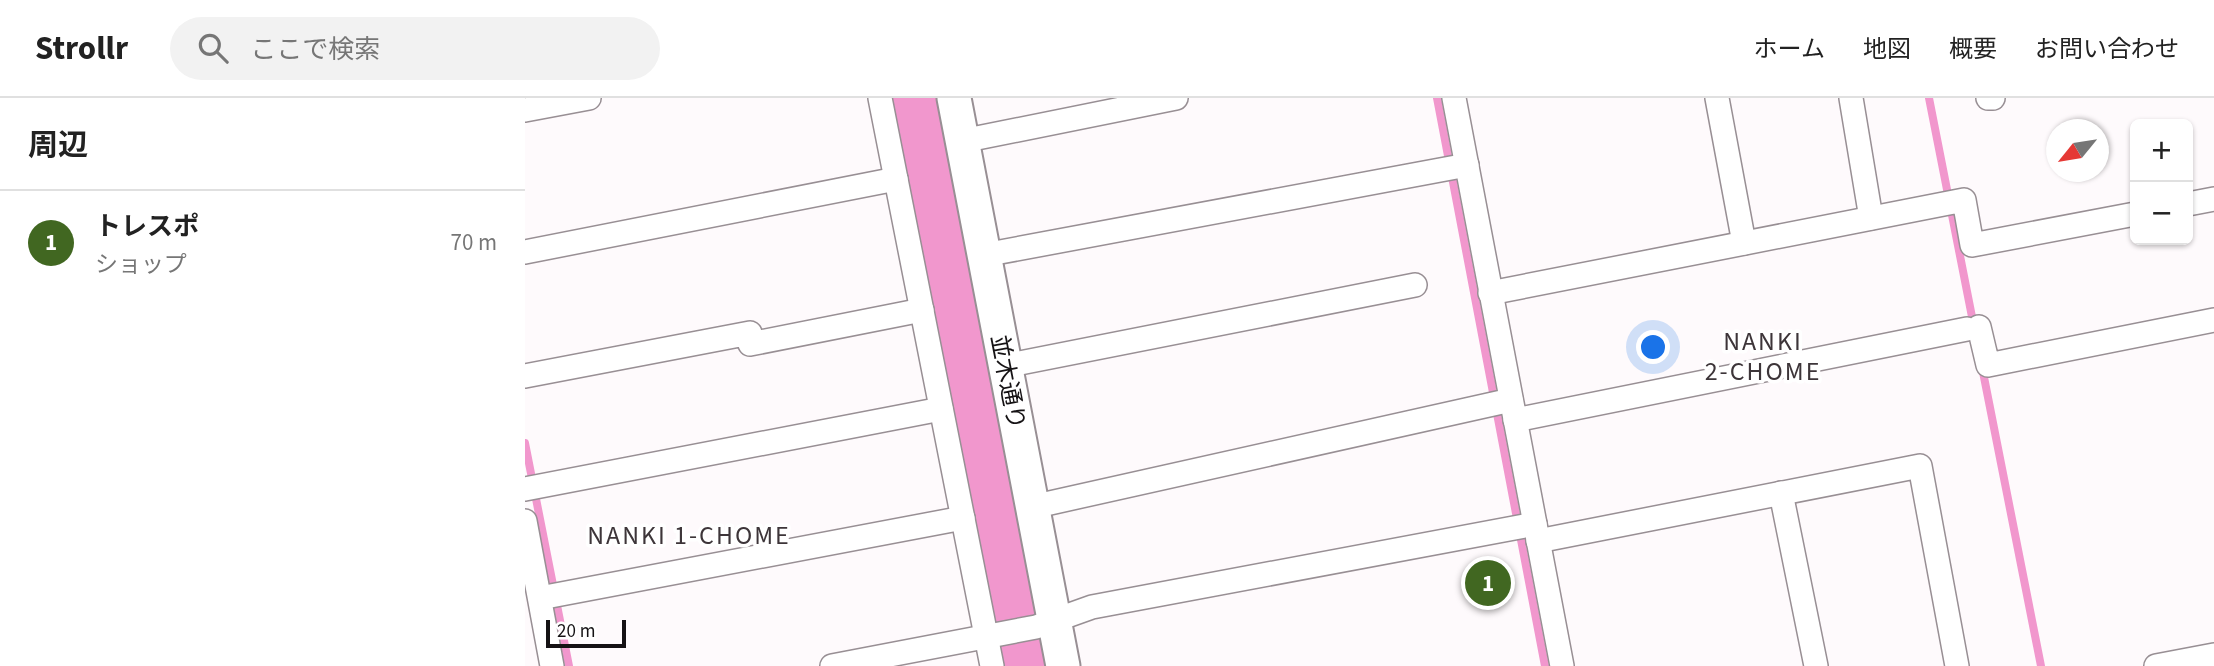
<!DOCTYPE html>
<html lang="ja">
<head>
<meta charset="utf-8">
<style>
  :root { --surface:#fff; --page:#f2f2f2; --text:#222; --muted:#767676; --line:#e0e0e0; --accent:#416721 }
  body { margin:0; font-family:"Source Sans 3","Noto Sans JP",sans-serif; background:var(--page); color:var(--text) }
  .controls { position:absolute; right:21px; top:21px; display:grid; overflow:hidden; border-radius:10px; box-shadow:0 2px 5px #0004 }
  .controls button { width:63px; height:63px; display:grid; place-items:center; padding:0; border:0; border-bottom:2px solid var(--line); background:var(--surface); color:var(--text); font:35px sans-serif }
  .compass { position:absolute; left:1521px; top:21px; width:63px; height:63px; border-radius:50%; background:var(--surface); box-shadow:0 2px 5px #0004; rotate:240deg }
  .scale { position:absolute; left:21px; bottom:18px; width:80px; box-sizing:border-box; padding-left:7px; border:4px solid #151214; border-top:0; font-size:19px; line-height:24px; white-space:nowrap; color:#151214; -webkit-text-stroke:5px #fff; paint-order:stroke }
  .you { position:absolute; left:1129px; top:250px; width:24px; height:24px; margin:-18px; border:5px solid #fff; border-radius:50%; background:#1a73e8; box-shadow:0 0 0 10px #1a73e833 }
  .badge { display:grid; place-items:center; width:46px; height:46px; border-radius:50%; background:var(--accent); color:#fff; font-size:23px; font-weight:700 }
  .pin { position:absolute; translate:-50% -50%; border:4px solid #fff; box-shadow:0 2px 7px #0006 }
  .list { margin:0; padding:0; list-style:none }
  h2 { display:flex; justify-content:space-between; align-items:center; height:91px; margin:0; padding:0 28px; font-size:30px }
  h2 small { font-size:23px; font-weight:400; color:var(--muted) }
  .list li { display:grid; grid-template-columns:46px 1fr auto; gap:21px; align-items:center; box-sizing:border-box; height:105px; padding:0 28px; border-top:2px solid var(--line) }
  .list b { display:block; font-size:26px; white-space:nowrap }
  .list p { margin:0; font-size:23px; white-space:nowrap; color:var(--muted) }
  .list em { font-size:23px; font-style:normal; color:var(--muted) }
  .icon { flex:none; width:38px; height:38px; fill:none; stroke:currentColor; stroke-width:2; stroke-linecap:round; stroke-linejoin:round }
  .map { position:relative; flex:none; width:1689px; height:568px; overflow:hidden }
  header { display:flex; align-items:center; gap:42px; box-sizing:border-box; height:98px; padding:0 35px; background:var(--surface); border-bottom:2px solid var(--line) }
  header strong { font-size:33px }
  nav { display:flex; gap:38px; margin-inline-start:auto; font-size:24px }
  .search { width:490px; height:63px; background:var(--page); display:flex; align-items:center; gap:18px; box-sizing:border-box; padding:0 24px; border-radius:38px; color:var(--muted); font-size:26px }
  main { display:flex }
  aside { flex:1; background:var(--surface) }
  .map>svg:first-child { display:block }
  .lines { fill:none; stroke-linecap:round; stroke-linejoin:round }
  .stream { stroke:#f197cd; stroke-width:8 }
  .river { stroke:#f197cd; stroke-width:49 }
  .street-casing { stroke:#988f94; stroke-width:26 }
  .secondary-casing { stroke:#988f94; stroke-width:37 }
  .street { stroke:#fff; stroke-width:23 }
  .secondary { stroke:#fff; stroke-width:33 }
  .labels { text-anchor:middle; stroke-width:7; stroke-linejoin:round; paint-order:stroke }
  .street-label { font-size:24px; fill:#151214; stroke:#fff }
  .neighbourhood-label { font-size:26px; letter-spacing:2px; fill:#3d3539; stroke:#fff }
</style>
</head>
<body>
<header>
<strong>Strollr</strong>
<div class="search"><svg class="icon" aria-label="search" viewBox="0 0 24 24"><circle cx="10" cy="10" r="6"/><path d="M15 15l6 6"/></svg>ここで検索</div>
<nav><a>ホーム</a><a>地図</a><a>概要</a><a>お問い合わせ</a></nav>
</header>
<main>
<aside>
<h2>周辺<small></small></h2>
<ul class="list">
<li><span class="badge">1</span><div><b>トレスポ</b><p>ショップ</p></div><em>70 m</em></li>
</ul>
</aside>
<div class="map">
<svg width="1689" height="568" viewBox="0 0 1689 568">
  <rect width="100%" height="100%" fill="#fefafc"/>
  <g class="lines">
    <g class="stream">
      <polyline points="912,0 1020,568"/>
      <polyline points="1404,0 1449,229"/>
      <polyline points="1457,269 1516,568"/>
      <polyline points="0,345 44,568"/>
    </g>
    <polyline class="river" points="388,0 497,568"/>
    <defs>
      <g id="street">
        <polyline points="355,0 467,568"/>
        <polyline points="929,0 1037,568"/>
        <polyline points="1192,0 1219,145"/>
        <polyline points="1326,0 1346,120"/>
        <polyline points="1463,0 1468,0"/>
        <polyline points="0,12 64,0"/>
        <polyline points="437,43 651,0"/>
        <polyline points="1663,106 1689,101"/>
        <polyline points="0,154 371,81"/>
        <polyline points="459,157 942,67"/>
        <polyline points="965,195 1439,102 1447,147 1610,116"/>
        <polyline points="1454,229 1463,267 1689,222"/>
        <polyline points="480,268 890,187"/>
        <polyline points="0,278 225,235 225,246 397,212"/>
        <polyline points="990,322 1442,231"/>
        <polyline points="0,391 416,311"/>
        <polyline points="1256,395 1291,568"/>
        <polyline points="507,409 986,302"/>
        <polyline points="0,423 27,568"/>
        <polyline points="1013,443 1395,368 1432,568"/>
        <polyline points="15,500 438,420"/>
        <polyline points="307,568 511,529 567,509 1010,426"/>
        <polyline points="1631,568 1689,557"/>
      </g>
      <polyline id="secondary" points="429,0 538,568"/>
    </defs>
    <use href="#street" class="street-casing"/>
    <use href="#secondary" class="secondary-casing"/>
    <use href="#street" class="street"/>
    <use href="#secondary" class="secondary"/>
  </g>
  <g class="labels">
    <g class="street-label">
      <text transform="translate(483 284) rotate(79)" y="8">並木通り</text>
    </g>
    <g class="neighbourhood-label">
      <text x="1238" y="252">NANKI<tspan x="1238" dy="30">2-CHOME</tspan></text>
      <text x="164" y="446">NANKI 1-CHOME</text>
    </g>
  </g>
</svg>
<div class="controls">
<button>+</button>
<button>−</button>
</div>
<svg class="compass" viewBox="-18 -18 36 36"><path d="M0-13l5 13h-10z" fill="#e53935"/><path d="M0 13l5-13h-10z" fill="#767676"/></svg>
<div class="scale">20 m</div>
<div class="you"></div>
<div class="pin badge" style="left:963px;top:485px">1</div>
</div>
</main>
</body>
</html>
